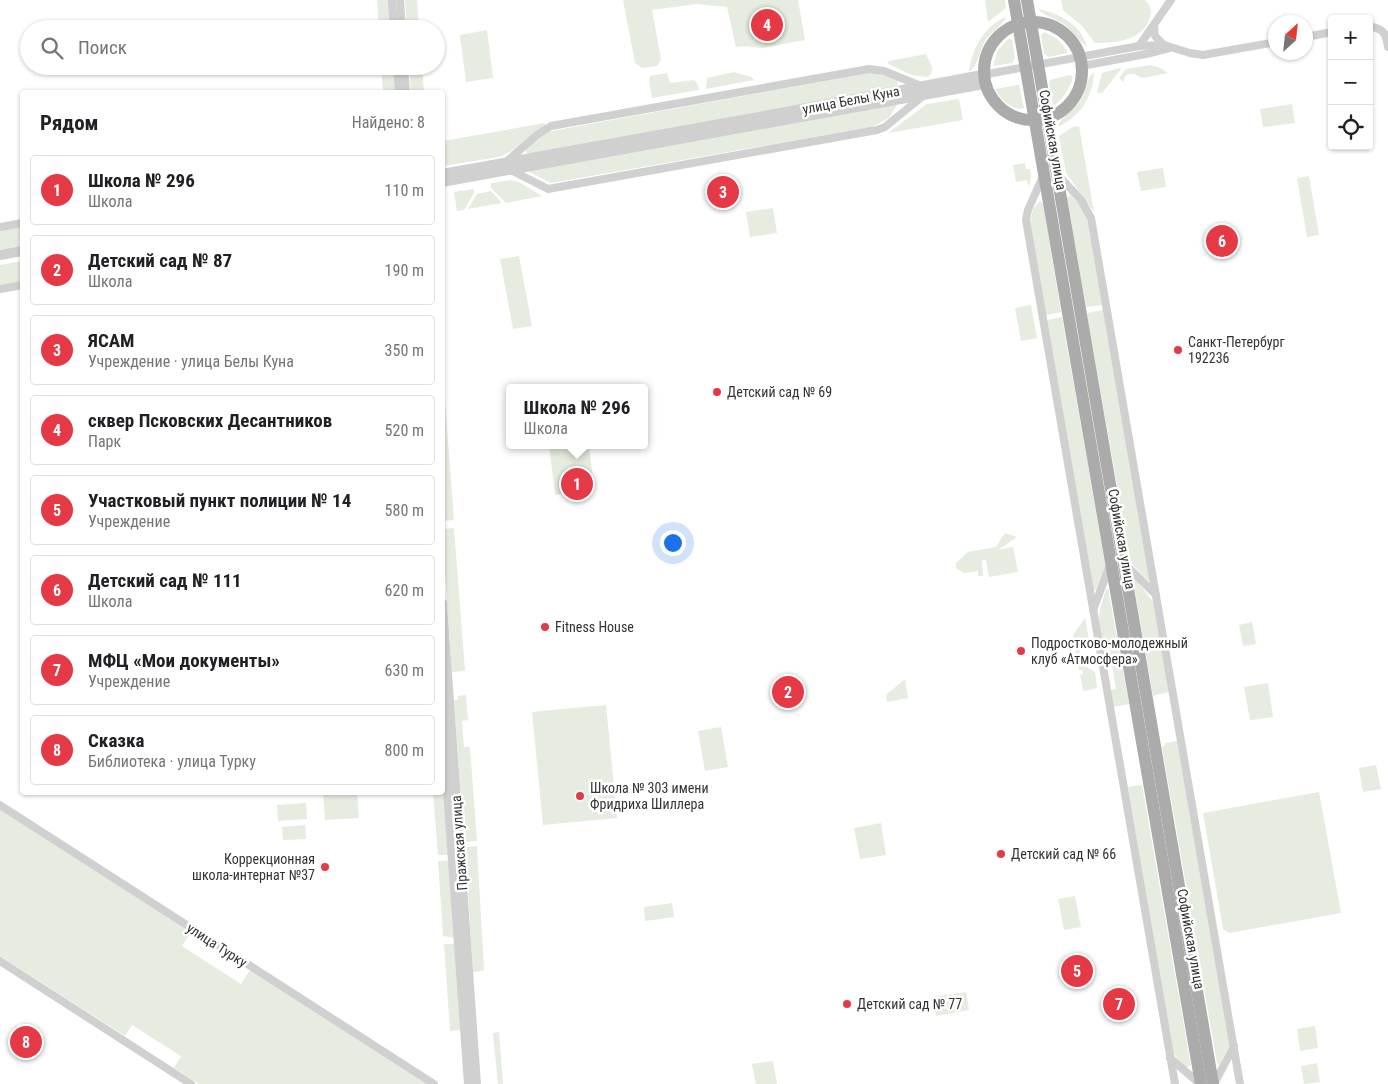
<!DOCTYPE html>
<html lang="ru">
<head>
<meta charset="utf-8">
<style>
  :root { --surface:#fff; --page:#f6f6f6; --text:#202124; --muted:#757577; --line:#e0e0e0; --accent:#e63946 }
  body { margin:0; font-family:"Roboto Condensed",sans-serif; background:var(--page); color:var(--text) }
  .controls { position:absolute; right:15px; top:15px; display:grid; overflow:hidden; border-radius:5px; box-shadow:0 1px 4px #0004 }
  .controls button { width:45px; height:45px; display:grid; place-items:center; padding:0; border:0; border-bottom:1px solid var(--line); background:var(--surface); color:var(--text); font:25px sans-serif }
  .compass { position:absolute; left:1268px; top:15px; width:45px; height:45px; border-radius:50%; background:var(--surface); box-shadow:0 1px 4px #0004; rotate:27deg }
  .you { position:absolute; left:672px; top:542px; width:18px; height:18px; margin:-12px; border:4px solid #fff; border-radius:50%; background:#1a73e8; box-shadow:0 0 0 8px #1a73e833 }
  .badge { display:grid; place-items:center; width:32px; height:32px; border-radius:50%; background:var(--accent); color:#fff; font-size:16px; font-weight:700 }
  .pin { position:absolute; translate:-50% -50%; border:2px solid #fff; box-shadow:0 1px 5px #0006 }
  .popup { position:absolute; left:506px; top:384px; width:142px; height:65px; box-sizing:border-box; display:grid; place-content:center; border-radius:5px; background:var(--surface); filter:drop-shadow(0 1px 4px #0005); font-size:16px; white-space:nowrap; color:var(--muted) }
  .popup b { font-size:19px; color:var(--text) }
  .popup::after { content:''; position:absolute; left:50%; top:100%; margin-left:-10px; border:10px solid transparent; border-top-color:var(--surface) }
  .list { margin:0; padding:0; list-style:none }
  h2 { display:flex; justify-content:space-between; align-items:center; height:65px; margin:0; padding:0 20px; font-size:21px }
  h2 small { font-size:16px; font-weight:400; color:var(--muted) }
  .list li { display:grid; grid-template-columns:32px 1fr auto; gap:15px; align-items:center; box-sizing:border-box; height:70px; margin:0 10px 10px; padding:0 10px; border:1px solid var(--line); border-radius:5px }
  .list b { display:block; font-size:19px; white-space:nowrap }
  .list p { margin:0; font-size:16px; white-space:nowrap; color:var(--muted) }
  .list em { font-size:16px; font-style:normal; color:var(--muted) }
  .icon { flex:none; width:28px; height:28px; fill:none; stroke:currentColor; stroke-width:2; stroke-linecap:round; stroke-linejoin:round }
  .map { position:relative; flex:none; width:1388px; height:1084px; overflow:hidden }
  .search { position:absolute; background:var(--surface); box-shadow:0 1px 4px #0004; left:20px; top:20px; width:425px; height:55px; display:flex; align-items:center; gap:12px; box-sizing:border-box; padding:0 18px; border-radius:28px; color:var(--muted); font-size:19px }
  .panel { position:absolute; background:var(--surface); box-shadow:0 1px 4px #0004; left:20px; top:90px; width:425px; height:705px; border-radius:5px }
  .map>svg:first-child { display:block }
  .green { fill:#e6ecdf }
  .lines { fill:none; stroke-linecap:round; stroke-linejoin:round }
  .minor { stroke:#d0d0d0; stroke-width:8 }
  .tertiary { stroke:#d0d0d0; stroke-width:10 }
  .primary { stroke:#ababab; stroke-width:12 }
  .poi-dot { fill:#e63946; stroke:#fff; stroke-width:2 }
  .labels { text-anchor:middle; stroke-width:5; stroke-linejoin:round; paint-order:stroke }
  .street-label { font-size:14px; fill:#333; stroke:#fff }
  .poi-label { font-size:14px; fill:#333; stroke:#fff; text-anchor:start }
</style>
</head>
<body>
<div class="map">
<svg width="1388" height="1084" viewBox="0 0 1388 1084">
  <rect width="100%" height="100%" fill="#fff"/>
  <g class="green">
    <polygon points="377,0 390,0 392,29 379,29"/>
    <polygon points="405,0 417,0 419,29 407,29"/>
    <polygon points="623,0 798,0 805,40 762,48 745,46 736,47 727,7 696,4 652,10 661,59 657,66 642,68 635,63"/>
    <polygon points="985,0 1005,0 1006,8 988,22"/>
    <path d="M1061,0h84c6,6 7,11 5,18 -8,23 -34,25 -55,25l-13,-17 -19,-16z"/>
    <path d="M1038,9c21,4 44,16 49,38 -10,-7 -14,-18 -27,-25 -8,-5 -16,-6 -22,-13z"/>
    <path d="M1006,17c-4,10 -15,15 -21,24 -6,10 -6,24 -16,31 3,-23 15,-46 37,-55z"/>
    <polygon points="487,30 493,78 466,82 460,35"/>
    <polygon points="1044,32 1056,38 1067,50 1067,53 1049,57 1044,54 1041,35"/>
    <polygon points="1009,38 1012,40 1015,58 1012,63 993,66 998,50"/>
    <path d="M926,54c3,8 11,16 2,23l-17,-2 -24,-12 2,-2z"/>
    <path d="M1151,65l9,3 8,5 -26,5c-6,-4 -11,-6 -17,-2l-2,6 -4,-4 7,-9z"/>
    <polygon points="381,66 395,66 396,92 383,92"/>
    <polygon points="409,66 422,66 424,92 411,92"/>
    <polygon points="1120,68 1121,69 1102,93 1097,93 1102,73"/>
    <polygon points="734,72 751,77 754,80 706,89 707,78"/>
    <path d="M1094,72c-1,26 -14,44 -36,55 3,-11 16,-17 23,-27 5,-8 5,-21 13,-28z"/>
    <polygon points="667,73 670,83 694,80 697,83 699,90 652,98 649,80 650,76"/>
    <polygon points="869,73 884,75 898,81 897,88 528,154 525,150 548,132 557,130"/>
    <path d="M1070,75l3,2c-3,12 -9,20 -18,28h-2l-4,-21 1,-4z"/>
    <path d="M1018,85h1l5,23 -2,1c-11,-1 -22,-9 -27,-20z"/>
    <polygon points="959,99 963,120 888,133 927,104"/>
    <polygon points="898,103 889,118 872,127 551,183 529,172 531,170"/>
    <polygon points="1292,104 1295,123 1263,127 1260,109"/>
    <polygon points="545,123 545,126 510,152 499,157 443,166 443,141"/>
    <polygon points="1079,126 1094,212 1066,173 1059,136 1073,127"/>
    <polygon points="1025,163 1026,169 1030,169 1031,176 1029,188 1027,180 1016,182 1013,165"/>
    <polygon points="1163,168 1166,187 1141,191 1137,172"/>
    <polygon points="1309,176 1319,235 1307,237 1297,178"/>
    <polygon points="511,180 519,182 542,196 506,203 491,188 491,183"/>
    <polygon points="474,189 474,193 464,210 457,211 454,192"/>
    <polygon points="491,191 502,203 468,209 477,194"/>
    <polygon points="1070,195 1082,207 1087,219 1102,305 1086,307 1067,198"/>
    <polygon points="1040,201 1043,204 1061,312 1046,315 1030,224 1033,209"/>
    <polygon points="773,208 777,233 750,237 746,212"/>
    <polygon points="22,226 22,246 0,250 0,230"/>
    <polygon points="519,256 532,326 513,329 500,259"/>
    <polygon points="22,261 22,281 0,285 0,265"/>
    <polygon points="1031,305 1037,338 1021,341 1015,308"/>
    <polygon points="1103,310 1150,579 1148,581 1133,565 1130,559 1087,313"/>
    <polygon points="1062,317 1105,564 1105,568 1096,590 1093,589 1047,320"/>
    <polygon points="443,388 444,388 454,520 443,521"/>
    <polygon points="549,445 589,445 594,491 555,495"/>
    <polygon points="454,528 465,671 452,672 442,529"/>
    <polygon points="1005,533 1017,537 998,550 1013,547 1018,572 989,577 986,560 982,560 983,576 978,576 978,571 964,573 956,568 956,563 968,552 996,547"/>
    <polygon points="1135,578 1153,602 1169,692 1153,696 1133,579"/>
    <path d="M1108,588l21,116 -16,3 -3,-17 6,-1 -8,-49h-6c-4,-24 -4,-27 4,-50z"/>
    <polygon points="1085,618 1089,639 1078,654 1076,654 1073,635"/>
    <polygon points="1252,622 1256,644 1243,646 1239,625"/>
    <polygon points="1080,663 1095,672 1097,688 1083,691 1080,675 1083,674 1082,670 1079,670 1078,664"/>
    <polygon points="905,679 908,698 887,702 886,695"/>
    <polygon points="1268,683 1273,717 1250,720 1244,687"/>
    <polygon points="466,695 468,720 462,721 464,747 470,747 477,841 464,842 454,700 458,700 458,696"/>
    <polygon points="606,705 617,818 543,825 532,712"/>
    <polygon points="721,727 728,767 705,771 698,731"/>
    <polygon points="1177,741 1229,1041 1229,1046 1219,1065 1217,1063 1162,747 1165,746 1165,743"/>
    <polygon points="443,752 450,855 438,855 433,793 442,792"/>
    <polygon points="1376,765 1381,789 1363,792 1359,768"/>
    <polygon points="1142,785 1190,1060 1191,1065 1188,1067 1184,1066 1173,1053 1128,787"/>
    <polygon points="1319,792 1341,913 1229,933 1223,929 1203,813"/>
    <polygon points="323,793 357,793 359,818 325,820"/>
    <polygon points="306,803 307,819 278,821 277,805"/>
    <polygon points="0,809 191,932 182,946 241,984 250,970 427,1084 199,1084 174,1068 181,1056 132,1025 125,1036 0,956"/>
    <polygon points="881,823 886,855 860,859 854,828"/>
    <polygon points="305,825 306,839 283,840 282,827"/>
    <polygon points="477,846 484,969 483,971 473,972 465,847"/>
    <polygon points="451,860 456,938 443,936 438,861"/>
    <polygon points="1075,896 1081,927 1064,930 1058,899"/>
    <polygon points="672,903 674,917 645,921 644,907"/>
    <polygon points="444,944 456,944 462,1030 450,1031"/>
    <polygon points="966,992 969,1010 936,1016 933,997"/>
    <polygon points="1315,1026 1318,1048 1300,1051 1297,1029"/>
    <polygon points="499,1032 503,1084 498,1084 493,1033"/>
    <polygon points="773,1061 777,1084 756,1084 752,1064"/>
    <polygon points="1317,1063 1320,1082 1304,1084 1301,1066"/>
  </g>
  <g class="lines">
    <g class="minor">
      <polyline points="392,0 394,29"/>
      <polyline points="400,0 402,29"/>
      <polyline points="1154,25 1155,36 1164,45"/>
      <path d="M1369,26c15,3 17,7 19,21"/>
      <polyline points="1306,37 1332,32"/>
      <polyline points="1139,46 1171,0"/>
      <polyline points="397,66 399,92"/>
      <polyline points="404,66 406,92"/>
      <polyline points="1082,66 1151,53 1170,48"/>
      <polyline points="982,75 1139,46 1164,45 1190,53 1203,55 1276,42"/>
      <polyline points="506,162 537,135 551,126 869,69 884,71 921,86"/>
      <polyline points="509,169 548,189 877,130 885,127 923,96"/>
      <polyline points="1058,175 1081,200 1091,218 1240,1084"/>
      <polyline points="1043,176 1028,210 1026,220 1175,1084"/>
      <polyline points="0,227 22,223"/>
      <polyline points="0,289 22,285"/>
      <polyline points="1125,564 1156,595"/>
      <polyline points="1093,610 1110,565"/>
      <polyline points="0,805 434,1084"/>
      <polyline points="0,961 191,1084"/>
      <polyline points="1170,1058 1200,1084"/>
      <polyline points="1214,1084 1234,1046"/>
    </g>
    <g class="tertiary">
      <polyline points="442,174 759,117 982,75"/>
      <polyline points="442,182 984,84"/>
      <polyline points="0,255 22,251"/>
      <polyline points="442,603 476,1084"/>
      <polyline points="442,707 469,1084"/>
    </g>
    <g class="primary">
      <polyline points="1014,0 1201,1084"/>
      <polyline points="1027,0 1213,1084"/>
      <circle cx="1033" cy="71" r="49"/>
    </g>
  </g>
  <g class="poi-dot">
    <circle cx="1178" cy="350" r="5"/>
    <circle cx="717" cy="392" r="5"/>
    <circle cx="545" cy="627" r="5"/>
    <circle cx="1021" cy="651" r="5"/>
    <circle cx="580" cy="796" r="5"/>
    <circle cx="1001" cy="854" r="5"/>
    <circle cx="325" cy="867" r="5"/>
    <circle cx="847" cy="1004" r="5"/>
  </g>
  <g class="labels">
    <g class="street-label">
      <text transform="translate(851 100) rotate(-11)" y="5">улица Белы Куна</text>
      <text transform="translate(1053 140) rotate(80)" y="5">Софийская улица</text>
      <text transform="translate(1122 539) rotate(80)" y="5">Софийская улица</text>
      <text transform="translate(459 843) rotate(-94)" y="5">Пражская улица</text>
      <text transform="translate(1191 939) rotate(80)" y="5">Софийская улица</text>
      <text transform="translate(217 945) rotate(33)" y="5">улица Турку</text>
    </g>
    <g class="poi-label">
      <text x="1188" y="347">Санкт-Петербург<tspan x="1188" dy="16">192236</tspan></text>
      <text x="727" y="397">Детский сад № 69</text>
      <text x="555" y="632">Fitness House</text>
      <text x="1031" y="648">Подростково-молодежный<tspan x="1031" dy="16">клуб «Атмосфера»</tspan></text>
      <text x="590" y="793">Школа № 303 имени<tspan x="590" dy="16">Фридриха Шиллера</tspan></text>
      <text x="1011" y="859">Детский сад № 66</text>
      <text x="315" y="864" text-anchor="end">Коррекционная<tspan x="315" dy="16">школа-интернат №37</tspan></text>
      <text x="857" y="1009">Детский сад № 77</text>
    </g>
  </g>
</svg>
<div class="controls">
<button>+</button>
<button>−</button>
<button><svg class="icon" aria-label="locate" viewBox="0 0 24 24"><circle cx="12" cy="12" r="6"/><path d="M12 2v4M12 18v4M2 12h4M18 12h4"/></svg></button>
</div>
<svg class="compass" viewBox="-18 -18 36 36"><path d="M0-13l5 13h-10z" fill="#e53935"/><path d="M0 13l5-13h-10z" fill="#757577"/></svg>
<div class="you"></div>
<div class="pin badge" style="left:577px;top:484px">1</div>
<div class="popup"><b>Школа № 296</b>Школа</div>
<div class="pin badge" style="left:788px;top:692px">2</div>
<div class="pin badge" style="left:723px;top:192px">3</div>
<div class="pin badge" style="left:767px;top:25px">4</div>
<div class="pin badge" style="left:1077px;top:971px">5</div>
<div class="pin badge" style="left:1222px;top:241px">6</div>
<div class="pin badge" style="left:1119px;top:1004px">7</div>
<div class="pin badge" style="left:26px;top:1042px">8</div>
<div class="search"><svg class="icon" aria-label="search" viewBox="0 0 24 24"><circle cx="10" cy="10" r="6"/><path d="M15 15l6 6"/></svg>Поиск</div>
<section class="panel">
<h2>Рядом<small>Найдено: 8</small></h2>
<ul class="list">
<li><span class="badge">1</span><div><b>Школа № 296</b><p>Школа</p></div><em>110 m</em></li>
<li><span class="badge">2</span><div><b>Детский сад № 87</b><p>Школа</p></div><em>190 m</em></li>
<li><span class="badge">3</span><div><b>ЯСАМ</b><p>Учреждение · улица Белы Куна</p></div><em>350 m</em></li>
<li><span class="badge">4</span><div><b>сквер Псковских Десантников</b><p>Парк</p></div><em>520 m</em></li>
<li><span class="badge">5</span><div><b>Участковый пункт полиции № 14</b><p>Учреждение</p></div><em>580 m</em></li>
<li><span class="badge">6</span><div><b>Детский сад № 111</b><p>Школа</p></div><em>620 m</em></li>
<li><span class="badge">7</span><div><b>МФЦ «Мои документы»</b><p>Учреждение</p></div><em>630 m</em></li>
<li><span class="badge">8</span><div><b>Сказка</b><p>Библиотека · улица Турку</p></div><em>800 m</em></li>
</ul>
</section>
</div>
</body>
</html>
